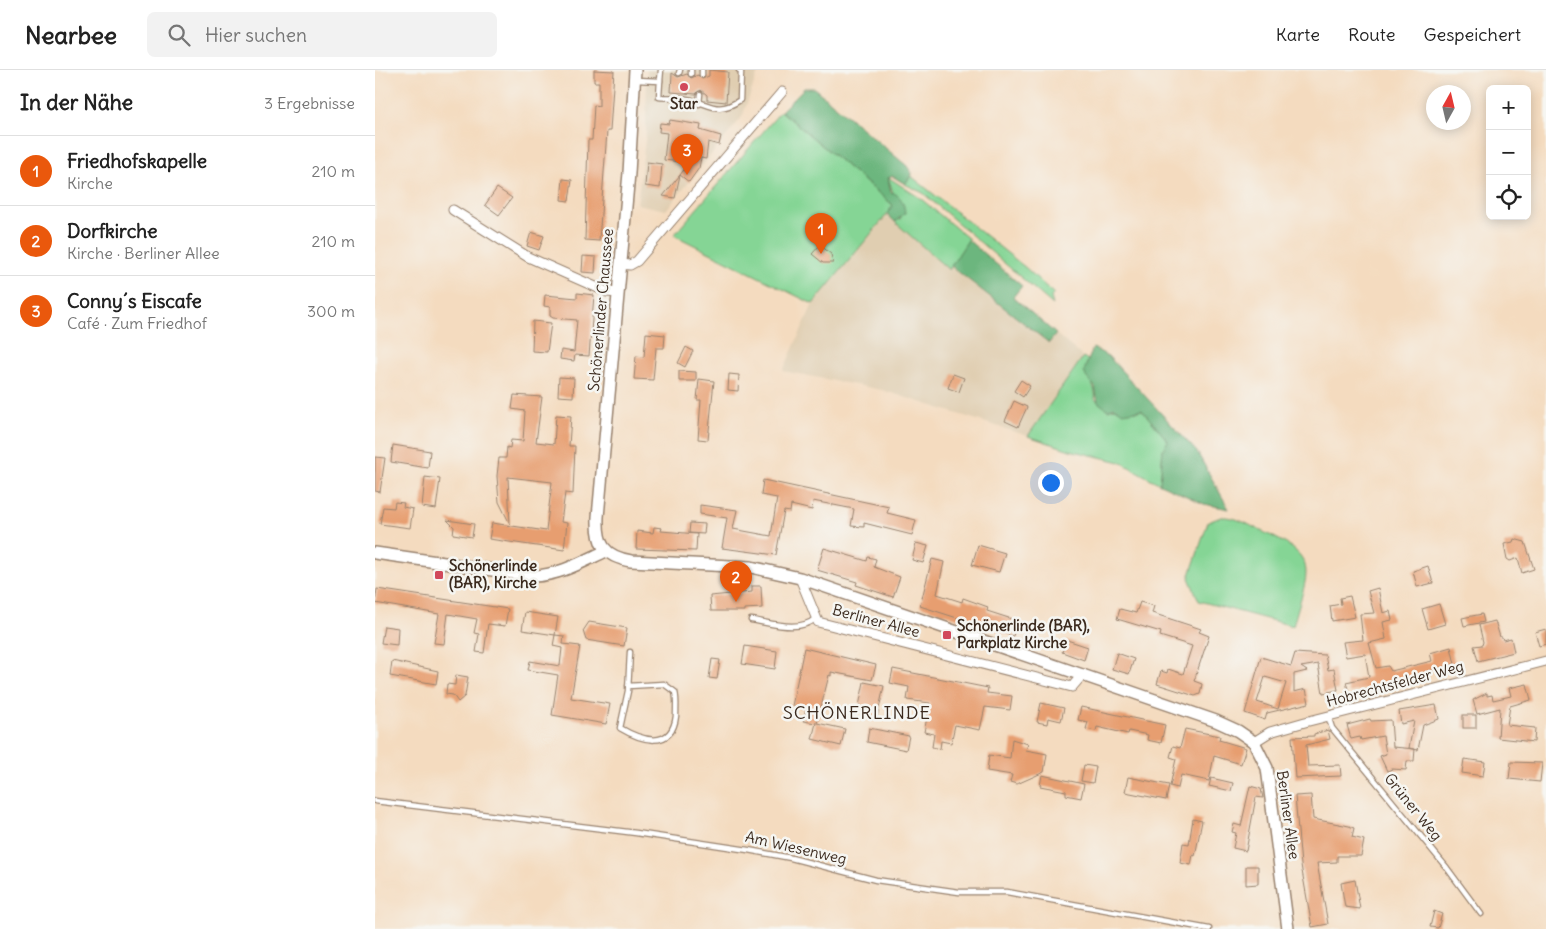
<!DOCTYPE html>
<html lang="de">
<head>
<meta charset="utf-8">
<style>
  :root { --surface:#fff; --page:#f2f2f2; --text:#222; --muted:#767676; --line:#e0e0e0; --accent:#ea580c }
  body { margin:0; font-family:Delius,sans-serif; background:var(--page); color:var(--text) }
  .controls { position:absolute; right:15px; top:15px; display:grid; overflow:hidden; border-radius:8px; box-shadow:0 2px 12px #0003 }
  .controls button { width:45px; height:45px; display:grid; place-items:center; padding:0; border:0; border-bottom:1px solid var(--line); background:var(--surface); color:var(--text); font:25px sans-serif }
  .compass { position:absolute; left:1051px; top:15px; width:45px; height:45px; border-radius:50%; background:var(--surface); box-shadow:0 2px 12px #0003; rotate:8deg }
  .you { position:absolute; left:675px; top:412px; width:18px; height:18px; margin:-12px; border:4px solid #fff; border-radius:50%; background:#1a73e8; box-shadow:0 0 0 8px #1a73e833 }
  .badge { display:grid; place-items:center; width:32px; height:32px; border-radius:50%; background:var(--accent); color:#fff; font-size:16px; font-weight:700 }
  .pin { position:absolute; translate:-50% -41px; filter:drop-shadow(0 1px 2px #0008) }
  .pin::after { content:''; position:absolute; top:26px; width:18px; height:15px; background:inherit; clip-path:polygon(0 0,100% 0,50% 100%) }
  .list { margin:0; padding:0; list-style:none }
  h2 { display:flex; justify-content:space-between; align-items:center; height:65px; margin:0; padding:0 20px; font-size:21px }
  h2 small { font-size:16px; font-weight:400; color:var(--muted) }
  .list li { display:grid; grid-template-columns:32px 1fr auto; gap:15px; align-items:center; box-sizing:border-box; height:70px; padding:0 20px; border-top:1px solid var(--line) }
  .list b { display:block; font-size:19px; white-space:nowrap }
  .list p { margin:0; font-size:16px; white-space:nowrap; color:var(--muted) }
  .list em { font-size:16px; font-style:normal; color:var(--muted) }
  .icon { flex:none; width:28px; height:28px; fill:none; stroke:currentColor; stroke-width:2; stroke-linecap:round; stroke-linejoin:round }
  .map { position:relative; flex:none; width:1171px; height:859px; overflow:hidden }
  header { display:flex; align-items:center; gap:30px; box-sizing:border-box; height:70px; padding:0 25px; background:var(--surface); border-bottom:1px solid var(--line) }
  header strong { font-size:24px }
  nav { display:flex; gap:28px; margin-inline-start:auto; font-size:18px }
  .search { width:350px; height:45px; background:var(--page); display:flex; align-items:center; gap:12px; box-sizing:border-box; padding:0 18px; border-radius:8px; color:var(--muted); font-size:19px }
  main { display:flex }
  aside { flex:1; background:var(--surface) }
  .map>svg:first-child { display:block }
  .built { fill:#e0ceb1 }
  .green { fill:#85d595; stroke:#60805a }
  .forest { fill:#6cb67e; stroke:#54704e }
  .building { fill:#e79e6f; fill-rule:evenodd }
  .lines { fill:none; stroke-linecap:round; stroke-linejoin:round }
  .lane-casing { stroke:#98826e; stroke-width:7 }
  .street-casing { stroke:#98826e; stroke-width:11 }
  .secondary-casing { stroke:#98826e; stroke-width:14 }
  .lane { stroke:#fff; stroke-width:4.5 }
  .street { stroke:#fff; stroke-width:9 }
  .secondary { stroke:#fff; stroke-width:11 }
  .poi-dot { fill:#d1495b; stroke:#f6f6f2; stroke-width:2 }
  .labels { text-anchor:middle; stroke-width:5; stroke-linejoin:round; paint-order:stroke }
  .poi-label { font-size:15px; font-weight:bold; fill:#3b2a1e; stroke:#f6f6f2; text-anchor:start }
  .street-label { font-size:15px; fill:#3b2a1e; stroke:#f6f6f2 }
  .quarter-label { font-size:18px; letter-spacing:1px; fill:#3b2a1e; stroke:#f6f6f2 }
</style>
</head>
<body>
<header>
<strong>Nearbee</strong>
<div class="search"><svg class="icon" aria-label="search" viewBox="0 0 24 24"><circle cx="10" cy="10" r="6"/><path d="M15 15l6 6"/></svg>Hier suchen</div>
<nav><a>Karte</a><a>Route</a><a>Gespeichert</a></nav>
</header>
<main>
<aside>
<h2>In der Nähe<small>3 Ergebnisse</small></h2>
<ul class="list">
<li><span class="badge">1</span><div><b>Friedhofskapelle</b><p>Kirche</p></div><em>210 m</em></li>
<li><span class="badge">2</span><div><b>Dorfkirche</b><p>Kirche · Berliner Allee</p></div><em>210 m</em></li>
<li><span class="badge">3</span><div><b>Conny´s Eiscafe</b><p>Café · Zum Friedhof</p></div><em>300 m</em></li>
</ul>
</aside>
<div class="map">
<svg width="1171" height="859" viewBox="0 0 1171 859">
  <rect width="100%" height="100%" fill="#f6f6f2"/>
  <filter id="ink" filterUnits="userSpaceOnUse"><feTurbulence type="fractalNoise" baseFrequency=".02" numOctaves="2"/><feDisplacementMap in="SourceGraphic" scale="10" xChannelSelector="R" yChannelSelector="G"/><feConvolveMatrix kernelMatrix="1 2 1 2 8 2 1 2 1" color-interpolation-filters="sRGB"/></filter>
  <filter id="wash" filterUnits="userSpaceOnUse"><feTurbulence type="fractalNoise" baseFrequency=".0096" numOctaves="4" result="noise"/><feDisplacementMap in="SourceGraphic" scale="20" xChannelSelector="R" yChannelSelector="G"/><feGaussianBlur stdDeviation="1.12" result="paint"/><feColorMatrix in="noise" values="0 0 0 0 0 0 0 0 0 0 0 0 0 0 0 0 0 1.4 0 .05"/><feComposite in="paint" operator="in"/></filter>
  <g filter="url(#wash)">
    <rect width="100%" height="100%" fill="#f4dbbf"/>
    <g class="built">
      <polygon points="272,0 384,0 367,47 291,140 262,134 271,63"/>
      <polygon points="512,144 574,200 576,196 674,272 681,264 708,287 653,366 507,320 408,301 438,234"/>
    </g>
    <g class="green">
      <polygon points="406,41 519,136 438,234 299,165"/>
      <polygon points="536,106 651,198 679,224 676,227 678,235 548,123 530,114"/>
      <polygon points="513,107 545,128 594,169 574,200 520,152 526,148"/>
      <path d="M708,287l5,3c-8,17 10,23 7,39l13,11c12,-6 22,5 34,0l27,31 -6,8 -3,35 -40,-22 -50,-12 -42,-14z"/>
      <path d="M846,447c15,-1 28,8 40,14 61,27 47,39 32,95l-94,-25 -10,-23 19,-56z"/>
    </g>
    <g class="forest">
      <path d="M429,18h10l93,78 5,8 -7,10 -13,-8 -4,2 3,14c10,3 13,11 14,21l-10,9 -8,-8 6,-9 -112,-94z"/>
      <polygon points="593,170 647,216 638,227 681,264 674,273 576,196"/>
      <polygon points="718,278 733,286 822,382 854,439 829,434 785,414 788,379 793,371 767,340 748,343 739,337 733,340 723,332 720,317 711,307 709,301"/>
    </g>
    <g id="blocks">
      <g class="building">
        <polygon points="219,0 239,1 235,61 232,61 224,171 210,170 213,70 217,70 219,35 224,36 224,12 219,12"/>
        <polygon points="334,0 353,2 351,32 332,30 332,25 326,20 321,24 296,22 297,3 303,7 312,4 316,8 323,5 327,9 334,6"/>
        <polygon points="295,50 326,55 325,60 346,66 344,75 333,72 331,89 326,88 324,98 314,112 305,105 314,93 289,90 292,63 284,62 285,53 294,54"/>
        <polygon points="272,92 287,94 285,118 270,116"/>
        <polygon points="305,105 300,128 288,126"/>
        <polygon points="188,109 197,110 194,131 186,130"/>
        <polygon points="122,118 137,128 124,145 110,135"/>
        <polygon points="156,162 169,166 164,180 152,176"/>
        <polygon points="445,175 456,184 458,193 448,193 437,184"/>
        <polygon points="208,186 221,187 220,203 207,202"/>
        <polygon points="202,223 219,225 214,286 200,285 199,291 185,289 186,280 199,282 202,250 178,248 175,246 175,237 169,236 170,225 202,228"/>
        <polygon points="158,251 176,253 172,282 157,281"/>
        <polygon points="271,263 290,265 289,278 281,278 278,310 259,309 261,286 269,287"/>
        <polygon points="311,277 318,281 310,297 303,293"/>
        <polygon points="304,301 321,302 321,311 304,311"/>
        <polygon points="354,304 364,305 363,321 353,320"/>
        <polygon points="578,304 589,308 584,322 573,318"/>
        <polygon points="184,307 199,308 198,327 183,326"/>
        <polygon points="324,309 339,311 333,370 323,369 326,330 322,330"/>
        <polygon points="646,310 655,316 648,327 639,321"/>
        <polygon points="139,325 167,327 161,372 179,374 181,345 196,346 194,376 200,376 198,424 190,423 186,452 192,453 189,480 114,469 117,453 171,461 177,412 133,407 135,454 124,432 122,406 124,388 131,388 132,377 135,378 136,370 148,371 150,341 137,339"/>
        <polygon points="639,331 652,337 643,357 630,351"/>
        <polygon points="18,375 55,381 53,398 16,392"/>
        <polygon points="0,387 10,388 5,422 0,421"/>
        <polygon points="50,407 65,409 61,439 47,437"/>
        <polygon points="388,410 514,437 512,443 541,450 537,465 489,453 489,457 476,456 479,439 438,431 437,440 416,435 415,442 409,441 401,485 347,478 352,448 325,444 325,435 362,440 358,459 396,466 402,428 386,425"/>
        <polygon points="20,432 29,433 28,437 38,439 35,458 5,454 8,437 19,438"/>
        <polygon points="72,450 99,454 97,467 78,464 79,457"/>
        <polygon points="315,453 330,454 329,464 314,463"/>
        <polygon points="279,457 287,458 286,461 322,464 321,481 261,479 262,461 278,463"/>
        <polygon points="1139,469 1150,472 1159,499 1147,503 1143,488 1135,491 1132,489 1129,474 1138,472"/>
        <polygon points="541,473 553,476 548,493 537,490"/>
        <polygon points="603,475 630,483 624,502 597,495"/>
        <polygon points="449,478 492,491 493,487 501,489 499,497 525,507 518,527 481,515 482,512 442,500"/>
        <polygon points="557,489 569,492 562,524 587,532 588,528 613,537 612,541 643,551 638,566 545,536"/>
        <polygon points="1053,496 1058,513 1042,517 1038,501"/>
        <polygon points="377,516 386,516 387,538 369,539 369,541 336,541 335,526 377,522"/>
        <polygon points="1003,518 1008,543 1015,541 1017,550 1008,552 1011,569 994,573 1001,598 1013,596 1016,601 1057,591 1055,583 1076,577 1080,594 1047,603 1047,606 1017,613 1015,617 1009,615 974,623 971,612 994,607 990,584 971,587 968,572 988,570 985,544 999,543 993,521"/>
        <polygon points="2,519 133,539 130,556 113,554 109,583 101,582 104,564 99,563 102,549 73,544 69,574 59,573 64,544 0,533"/>
        <polygon points="975,526 980,547 957,551 955,536 966,534 965,528"/>
        <polygon points="765,532 779,536 777,543 826,559 824,562 834,566 819,611 827,614 825,624 820,626 782,614 786,601 792,603 793,599 808,604 817,576 785,566 786,562 742,549 745,539 761,543"/>
        <polygon points="1064,534 1070,554 1053,559 1047,539"/>
        <polygon points="150,542 183,547 180,565 147,560"/>
        <polygon points="1107,544 1109,552 1089,556 1087,548"/>
        <polygon points="1120,551 1125,567 1127,567 1128,570 1136,568 1139,582 1103,591 1099,576 1107,575 1108,572 1104,555"/>
        <polygon points="214,552 252,558 249,576 211,570 208,561"/>
        <polygon points="9,556 23,558 22,575 6,573"/>
        <polygon points="1171,559 1171,574 1164,576 1160,562"/>
        <polygon points="180,565 189,566 188,574 205,576 196,628 235,634 231,654 177,645 183,605 153,600 155,591 185,596 187,578 178,576"/>
        <polygon points="692,570 713,577 709,590 687,582"/>
        <polygon points="370,576 402,581 400,599 367,594"/>
        <polygon points="429,578 501,595 497,610 456,602 456,606 454,605 442,653 470,659 466,676 437,669 441,653 428,651 431,639 417,636"/>
        <polygon points="742,583 759,589 754,604 737,599"/>
        <path d="M920,583l30,2 3,15 6,-1 4,21 -15,3 -5,-29 -17,3 6,4 -13,3v18l12,-3 3,14 -42,10 -2,7 -20,-7 16,-56 30,9zM890,607l21,6 -8,26 -21,-7z"/>
        <polygon points="337,589 345,590 342,609 334,608"/>
        <polygon points="17,591 63,601 61,614 15,606"/>
        <polygon points="518,599 613,618 612,623 637,626 635,640 610,637 605,660 580,655 576,673 566,671 565,679 557,677 559,664 549,662 555,633 532,630 534,617 515,613"/>
        <polygon points="81,605 93,607 90,626 83,632 78,625 71,624 72,614 80,615"/>
        <polygon points="489,612 509,616 502,648 490,645 491,638 484,636"/>
        <polygon points="1152,614 1156,630 1135,636 1132,655 1160,658 1159,672 1123,668 1125,638 1102,644 1098,630 1112,623 1112,626 1117,625 1118,630 1136,626 1134,618"/>
        <polygon points="666,633 689,638 686,651 673,648 672,654 662,652"/>
        <polygon points="1061,635 1064,649 1048,655 1043,680 1034,678 1039,651 1026,654 1024,641"/>
        <polygon points="706,637 790,655 786,673 772,670 773,665 754,661 753,664 722,657 721,661 711,659 713,652 703,650"/>
        <rect x="1088" y="645" width="13" height="13"/>
        <polygon points="995,649 996,651 1016,650 1018,677 1040,679 1039,691 1032,691 1031,700 1017,699 1012,701 1005,686 1011,684 1008,666 986,670 985,667 976,669 972,655"/>
        <polygon points="494,658 534,666 531,680 492,672"/>
        <polygon points="810,659 845,666 844,670 871,678 866,694 839,686 834,711 806,705 803,718 795,716 801,689 795,687 798,676 805,678"/>
        <polygon points="953,660 955,669 931,675 933,696 965,695 966,706 920,708 917,667 939,666 939,664"/>
        <polygon points="637,669 653,674 651,680 672,684 669,702 642,714 635,712 637,705 612,701 614,685 635,688"/>
        <polygon points="1089,689 1110,692 1108,706 1087,703"/>
        <polygon points="1136,692 1167,693 1165,712 1134,709"/>
        <polygon points="709,695 721,697 718,713 706,711"/>
        <polygon points="667,705 709,714 706,728 691,725 691,721 665,716"/>
        <polygon points="753,707 794,715 791,730 750,722"/>
        <polygon points="836,708 858,713 856,721 834,716"/>
        <polygon points="875,716 886,719 888,728 881,727 871,781 858,778 861,763 857,762 859,754 866,756"/>
        <polygon points="936,725 938,749 974,756 979,758 977,767 989,770 986,786 962,786 962,792 942,793 953,854 937,857 926,795 920,726"/>
        <polygon points="818,749 827,751 820,786 818,785 816,795 805,793 808,773 814,774"/>
        <polygon points="871,796 883,796 883,814 871,815"/>
        <polygon points="980,810 985,839 970,837 966,813"/>
        <polygon points="1059,841 1067,844 1063,858 1055,857"/>
      </g>
    </g>
  </g>
  <g filter="url(#ink)">
    <use href="#blocks" fill-opacity="0" stroke="#98826e" stroke-width="1"/>
    <g class="lines">
      <defs>
        <g id="lane">
          <polyline points="304,3 305,0"/>
          <polyline points="316,4 316,0"/>
          <polyline points="327,5 327,0"/>
          <path d="M261,10l24,1 -1,16c9,1 19,0 28,2 23,4 29,17 53,1l1,-28 -2,-2"/>
          <polyline points="285,11 286,0"/>
          <polyline points="324,34 325,24"/>
          <path d="M376,550c20,3 49,13 65,-2"/>
          <path d="M253,616l36,-2 11,8c2,7 1,16 1,24 -4,35 -36,24 -56,12l8,-37 2,-39"/>
          <polyline points="953,646 957,658 1072,798 1106,844"/>
          <polyline points="0,731 261,763 373,780 416,788 501,810 584,822 632,822 834,859"/>
        </g>
        <g id="street">
          <polyline points="78,140 153,187 232,222 243,223"/>
          <polyline points="246,194 255,195 262,191 407,22"/>
          <polyline points="425,508 443,552 697,617 708,604"/>
          <polyline points="879,672 895,662 930,652 1171,591"/>
        </g>
        <g id="secondary">
          <path d="M260,0l-6,103 -31,344c-1,27 5,39 33,44l120,6 49,11 416,143 22,10 16,11 13,26 21,161"/>
          <path d="M0,483l159,23c26,-1 48,-14 72,-25"/>
        </g>
      </defs>
      <use href="#lane" class="lane-casing"/>
      <use href="#street" class="street-casing"/>
      <use href="#secondary" class="secondary-casing"/>
      <use href="#lane" class="lane"/>
      <use href="#street" class="street"/>
      <use href="#secondary" class="secondary"/>
    </g>
  </g>
  <g class="poi-dot">
    <circle cx="309" cy="17" r="5"/>
    <rect x="59" y="500" width="10" height="10" rx="2.5"/>
    <rect x="567" y="560" width="10" height="10" rx="2.5"/>
  </g>
  <g class="labels">
    <g class="poi-label">
      <text x="309" y="39" text-anchor="middle">Star</text>
      <text x="74" y="501">Schönerlinde<tspan x="74" dy="17">(BAR), Kirche</tspan></text>
      <text x="582" y="561">Schönerlinde (BAR),<tspan x="582" dy="17">Parkplatz Kirche</tspan></text>
    </g>
    <g class="street-label">
      <text transform="translate(226 240) rotate(-85)" y="5">Schönerlinder Chaussee</text>
      <text transform="translate(501 551) rotate(15)" y="5">Berliner Allee</text>
      <text transform="translate(1020 614) rotate(-15)" y="5">Hobrechtsfelder Weg</text>
      <text transform="translate(1038 737) rotate(51)" y="5">Grüner Weg</text>
      <text transform="translate(913 745) rotate(82)" y="5">Berliner Allee</text>
      <text transform="translate(421 778) rotate(13)" y="5">Am Wiesenweg</text>
    </g>
    <g class="quarter-label">
      <text x="482" y="649">SCHÖNERLINDE</text>
    </g>
  </g>
</svg>
<div class="controls">
<button>+</button>
<button>−</button>
<button><svg class="icon" aria-label="locate" viewBox="0 0 24 24"><circle cx="12" cy="12" r="6"/><path d="M12 2v4M12 18v4M2 12h4M18 12h4"/></svg></button>
</div>
<svg class="compass" viewBox="-18 -18 36 36"><path d="M0-13l5 13h-10z" fill="#e53935"/><path d="M0 13l5-13h-10z" fill="#767676"/></svg>
<div class="you"></div>
<div class="pin badge" style="left:446px;top:184px">1</div>
<div class="pin badge" style="left:361px;top:532px">2</div>
<div class="pin badge" style="left:312px;top:105px">3</div>
</div>
</main>
</body>
</html>
